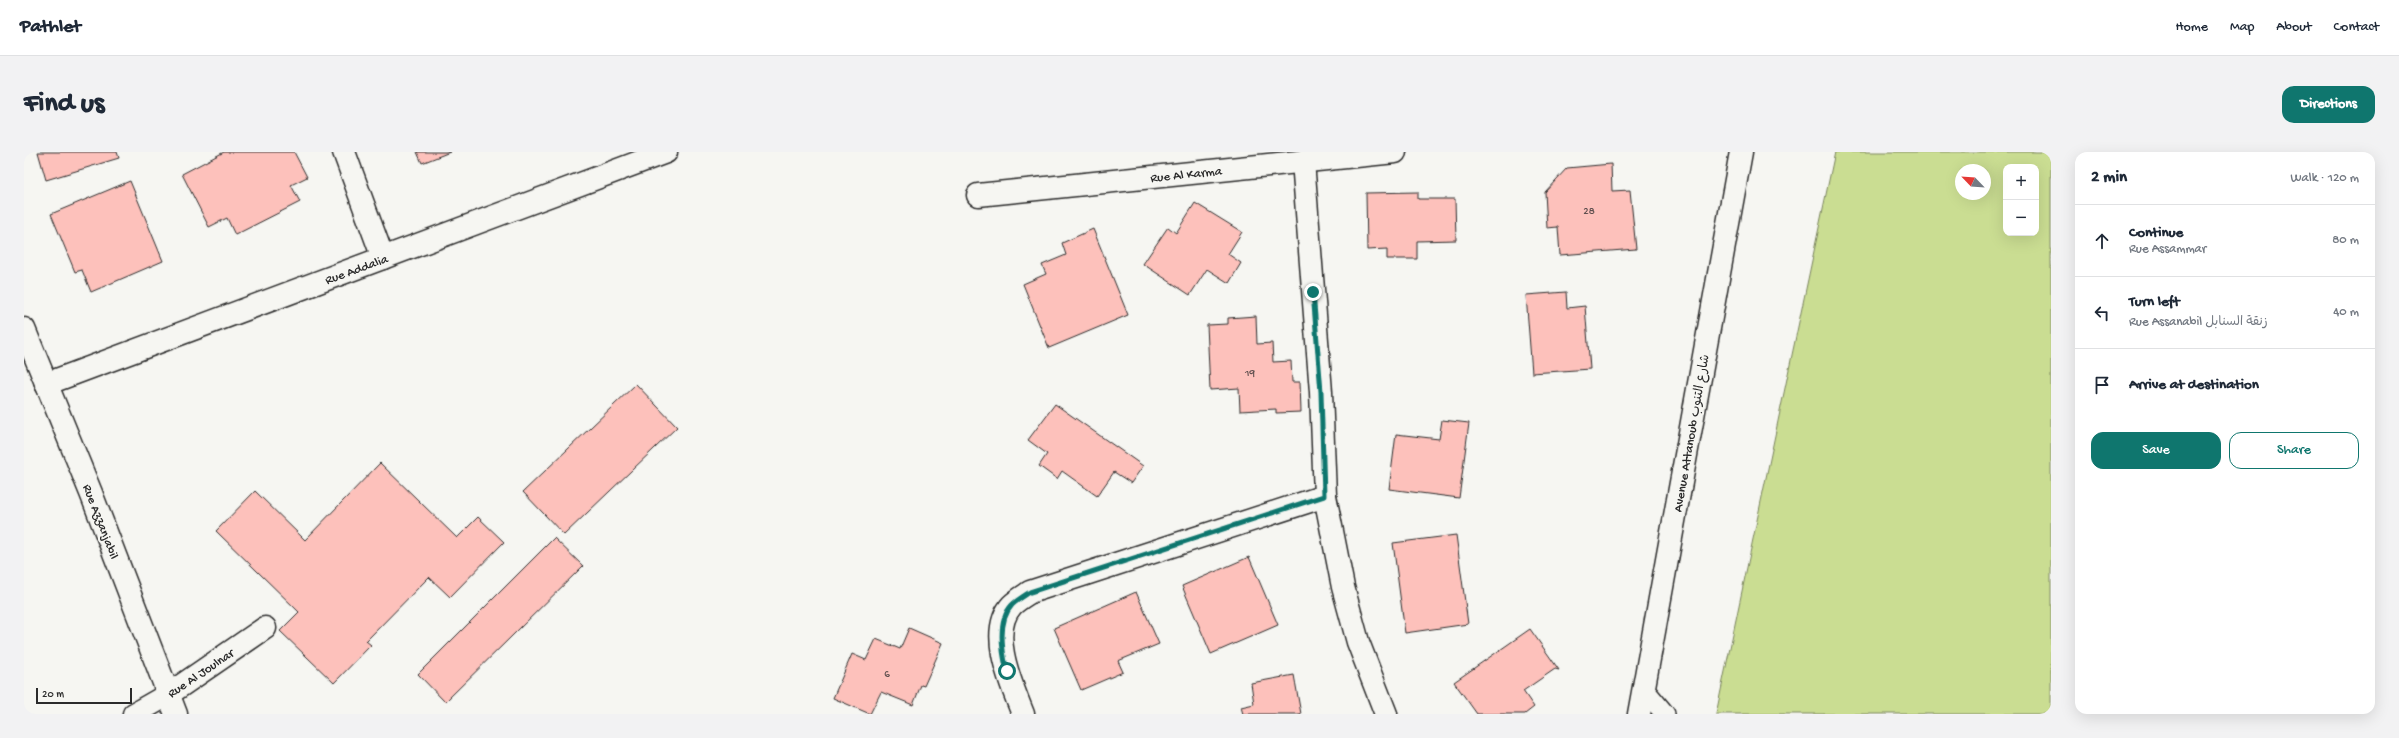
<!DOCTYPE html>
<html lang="en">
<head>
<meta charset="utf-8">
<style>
  :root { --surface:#fff; --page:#f2f2f3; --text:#1f2937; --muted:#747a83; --line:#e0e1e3; --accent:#0f766e }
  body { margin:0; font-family:"Gochi Hand","Playpen Sans Arabic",sans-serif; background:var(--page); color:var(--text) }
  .controls { position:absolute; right:12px; top:12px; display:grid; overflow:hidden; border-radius:8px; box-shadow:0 4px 16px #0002 }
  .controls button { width:36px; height:36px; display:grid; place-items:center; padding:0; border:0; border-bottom:1px solid var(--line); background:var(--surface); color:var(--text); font:20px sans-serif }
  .compass { position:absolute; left:1931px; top:12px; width:36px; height:36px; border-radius:50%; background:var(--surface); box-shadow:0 4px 16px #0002; rotate:295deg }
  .scale { position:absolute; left:12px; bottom:10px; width:96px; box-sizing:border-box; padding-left:4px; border:2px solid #2b2b2b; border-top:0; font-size:11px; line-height:14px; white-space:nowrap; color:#2b2b2b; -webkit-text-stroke:3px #f6f6f2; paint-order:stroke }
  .stop { position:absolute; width:12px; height:12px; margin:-9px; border:3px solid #0f766e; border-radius:50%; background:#fff }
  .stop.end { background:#0f766e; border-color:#fff; box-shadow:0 1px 4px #0008 }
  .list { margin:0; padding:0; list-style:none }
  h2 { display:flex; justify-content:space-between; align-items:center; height:52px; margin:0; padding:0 16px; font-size:17px }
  h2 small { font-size:13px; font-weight:400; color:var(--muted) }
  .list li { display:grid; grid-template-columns:26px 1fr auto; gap:12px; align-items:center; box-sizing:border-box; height:72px; padding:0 16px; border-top:1px solid var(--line) }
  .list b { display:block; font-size:15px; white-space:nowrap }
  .list p { margin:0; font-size:13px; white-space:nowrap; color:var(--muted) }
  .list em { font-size:13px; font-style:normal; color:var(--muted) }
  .actions { display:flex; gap:8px; padding:12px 16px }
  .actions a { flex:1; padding:9px 0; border:1px solid var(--accent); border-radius:12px; text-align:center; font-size:14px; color:var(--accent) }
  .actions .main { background:var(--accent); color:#fff }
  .icon { flex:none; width:22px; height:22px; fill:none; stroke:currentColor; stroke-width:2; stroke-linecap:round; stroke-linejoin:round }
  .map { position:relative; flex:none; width:2027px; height:562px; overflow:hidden; border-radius:12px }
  header { display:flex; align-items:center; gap:24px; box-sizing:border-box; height:56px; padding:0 20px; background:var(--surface); border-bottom:1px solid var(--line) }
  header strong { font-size:19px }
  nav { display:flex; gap:22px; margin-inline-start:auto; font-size:14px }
  .intro { display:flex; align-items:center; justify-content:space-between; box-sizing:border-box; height:96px; padding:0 24px }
  h1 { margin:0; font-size:28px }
  .button { padding:10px 18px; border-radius:12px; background:var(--accent); color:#fff; font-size:14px; font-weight:700 }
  main { display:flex; gap:24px; padding:0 24px }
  aside { flex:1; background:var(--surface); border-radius:12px; box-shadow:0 4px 16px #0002 }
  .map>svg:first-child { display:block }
  .green { fill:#cadd92; stroke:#7a845e; fill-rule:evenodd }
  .building { fill:#fdc1bb; stroke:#2b2b2b }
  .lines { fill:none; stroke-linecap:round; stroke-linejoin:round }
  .lane-casing { stroke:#2b2b2b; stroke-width:22 }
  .street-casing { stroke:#2b2b2b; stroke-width:25 }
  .secondary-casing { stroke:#2b2b2b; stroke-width:25 }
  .lane { stroke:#f6f6f2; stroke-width:19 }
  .street { stroke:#f6f6f2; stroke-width:22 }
  .secondary { stroke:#f6f6f2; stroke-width:22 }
  .route { stroke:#0f766e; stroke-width:5 }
  .labels { text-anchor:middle; stroke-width:4; stroke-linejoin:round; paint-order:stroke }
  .number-label { font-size:11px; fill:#60504f }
  .street-label { font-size:13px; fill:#2b2b2b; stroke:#f6f6f2 }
</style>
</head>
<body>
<header>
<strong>Pathlet</strong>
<nav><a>Home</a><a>Map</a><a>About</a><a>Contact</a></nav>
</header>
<div class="intro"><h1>Find us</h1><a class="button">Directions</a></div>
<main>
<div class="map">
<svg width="2027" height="562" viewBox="0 0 2027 562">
  <rect width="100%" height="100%" fill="#f6f6f2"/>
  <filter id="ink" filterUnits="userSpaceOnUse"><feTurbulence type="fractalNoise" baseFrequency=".025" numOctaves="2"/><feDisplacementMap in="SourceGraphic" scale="8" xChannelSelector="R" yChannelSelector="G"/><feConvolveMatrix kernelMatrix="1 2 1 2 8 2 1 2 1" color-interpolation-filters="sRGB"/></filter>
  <g filter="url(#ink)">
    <path class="green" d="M1811,0h216v562h-335zM1982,15h30v66h-30zM1937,18h24v24h-24z"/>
    <g class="building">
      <polygon points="14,0 93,0 95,6 22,28"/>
      <polygon points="200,0 270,0 283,25 267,33 276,50 211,83 203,66 185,75 158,22"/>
      <polygon points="393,0 426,0 398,11"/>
      <polygon points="1587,12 1588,39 1606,38 1612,97 1536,103 1534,75 1523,76 1521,40 1543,16"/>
      <polygon points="106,29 139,109 67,140 58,118 51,120 27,62"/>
      <polygon points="1394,40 1394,47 1431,47 1432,88 1393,89 1393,107 1363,107 1363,97 1343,98 1342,41"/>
      <polygon points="1171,51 1218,80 1204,102 1217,111 1205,131 1183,117 1166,143 1119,112 1144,75 1152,81"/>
      <polygon points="1069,77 1104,163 1025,196 999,132 1022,122 1018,113 1042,103 1038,91"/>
      <polygon points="1542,140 1543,156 1561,154 1566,217 1508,221 1502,143"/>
      <polygon points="1232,164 1233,192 1248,191 1249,210 1267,209 1268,230 1276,230 1277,260 1252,261 1252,257 1216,259 1215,236 1186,238 1183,173 1204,172 1204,166"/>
      <polygon points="612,232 653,275 540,383 499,340"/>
      <polygon points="1031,252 1119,314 1107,331 1090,320 1073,344 1038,319 1033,327 1015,314 1023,302 1004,288"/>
      <polygon points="1418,268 1445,271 1435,346 1365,337 1372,282 1415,287"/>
      <polygon points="356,311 433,386 454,365 480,390 426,445 405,425 342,489 347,493 310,531 256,479 275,460 192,379 231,339 281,388"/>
      <polygon points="1432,383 1444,472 1381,481 1369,391"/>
      <polygon points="530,386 559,414 421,550 394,522"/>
      <polygon points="1225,405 1254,473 1187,502 1158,434"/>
      <polygon points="1112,440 1135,492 1094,509 1099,520 1057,538 1030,476"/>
      <polygon points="885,476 919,491 900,534 897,533 889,553 857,540 846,562 809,546 828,502 842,508 852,487 876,497"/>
      <polygon points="1506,477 1535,518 1531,517 1499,539 1510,555 1501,562 1453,562 1430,530"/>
      <polygon points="1270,523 1277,562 1219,562 1217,555 1230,552 1227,531"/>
    </g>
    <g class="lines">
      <defs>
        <polyline id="lane" points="1620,537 1641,562"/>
        <g id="street">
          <polyline points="320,0 359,106"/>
          <polyline points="1279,9 1297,240 1301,344 1319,435 1334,490 1362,562"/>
          <polyline points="954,43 1371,0"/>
          <polyline points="0,177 67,341 152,562"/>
          <polyline points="22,232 642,0"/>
          <polyline points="110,562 145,542 241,476"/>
          <path d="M999,562c-11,-28 -36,-82 -11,-109 5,-5 12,-9 18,-13l295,-96"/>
        </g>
        <polyline id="secondary" points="1615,562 1717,0"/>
      </defs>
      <use href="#lane" class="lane-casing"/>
      <use href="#street" class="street-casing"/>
      <use href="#secondary" class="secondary-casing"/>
      <use href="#lane" class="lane"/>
      <use href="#street" class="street"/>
      <use href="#secondary" class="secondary"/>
    </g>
  </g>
  <g class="lines" filter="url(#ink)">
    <path class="route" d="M983,519c-5,-20 -10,-50 5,-66 5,-5 12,-9 18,-13l294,-96 -3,-104 -8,-100"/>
  </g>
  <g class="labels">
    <g class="number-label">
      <text x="1565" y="62">28</text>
      <text x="1226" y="224">19</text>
      <text x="863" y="525">6</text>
    </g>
    <g class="street-label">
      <text transform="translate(1162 21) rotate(-6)" y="5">Rue Al Karma</text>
      <text transform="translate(332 116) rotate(-20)" y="5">Rue Addalia</text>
      <text transform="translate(1666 281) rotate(-80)" y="5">Avenue Attanoub شارع التنوب</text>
      <text transform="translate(78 369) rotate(69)" y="5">Rue Azzanjabil</text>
      <text transform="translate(176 520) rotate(-34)" y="5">Rue Al Joulnar</text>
    </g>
  </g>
</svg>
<div class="controls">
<button>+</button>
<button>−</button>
</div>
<svg class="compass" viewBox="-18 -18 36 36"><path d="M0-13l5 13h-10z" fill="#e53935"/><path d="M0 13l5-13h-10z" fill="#747a83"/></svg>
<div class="scale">20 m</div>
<div class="stop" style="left:983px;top:519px"></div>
<div class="stop end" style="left:1289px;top:140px"></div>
</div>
<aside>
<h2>2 min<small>Walk · 120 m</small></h2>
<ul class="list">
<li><svg class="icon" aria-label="ahead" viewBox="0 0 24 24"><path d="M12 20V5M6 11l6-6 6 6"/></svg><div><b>Continue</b><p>Rue Assammar</p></div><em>80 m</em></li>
<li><svg class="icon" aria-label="left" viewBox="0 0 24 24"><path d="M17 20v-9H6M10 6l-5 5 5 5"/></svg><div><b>Turn left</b><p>Rue Assanabil زنقة السنابل</p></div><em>40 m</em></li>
<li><svg class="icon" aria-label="arrive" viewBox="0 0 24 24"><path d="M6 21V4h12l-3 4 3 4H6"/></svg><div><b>Arrive at destination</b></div></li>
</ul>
<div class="actions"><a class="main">Save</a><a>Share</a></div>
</aside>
</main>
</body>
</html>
